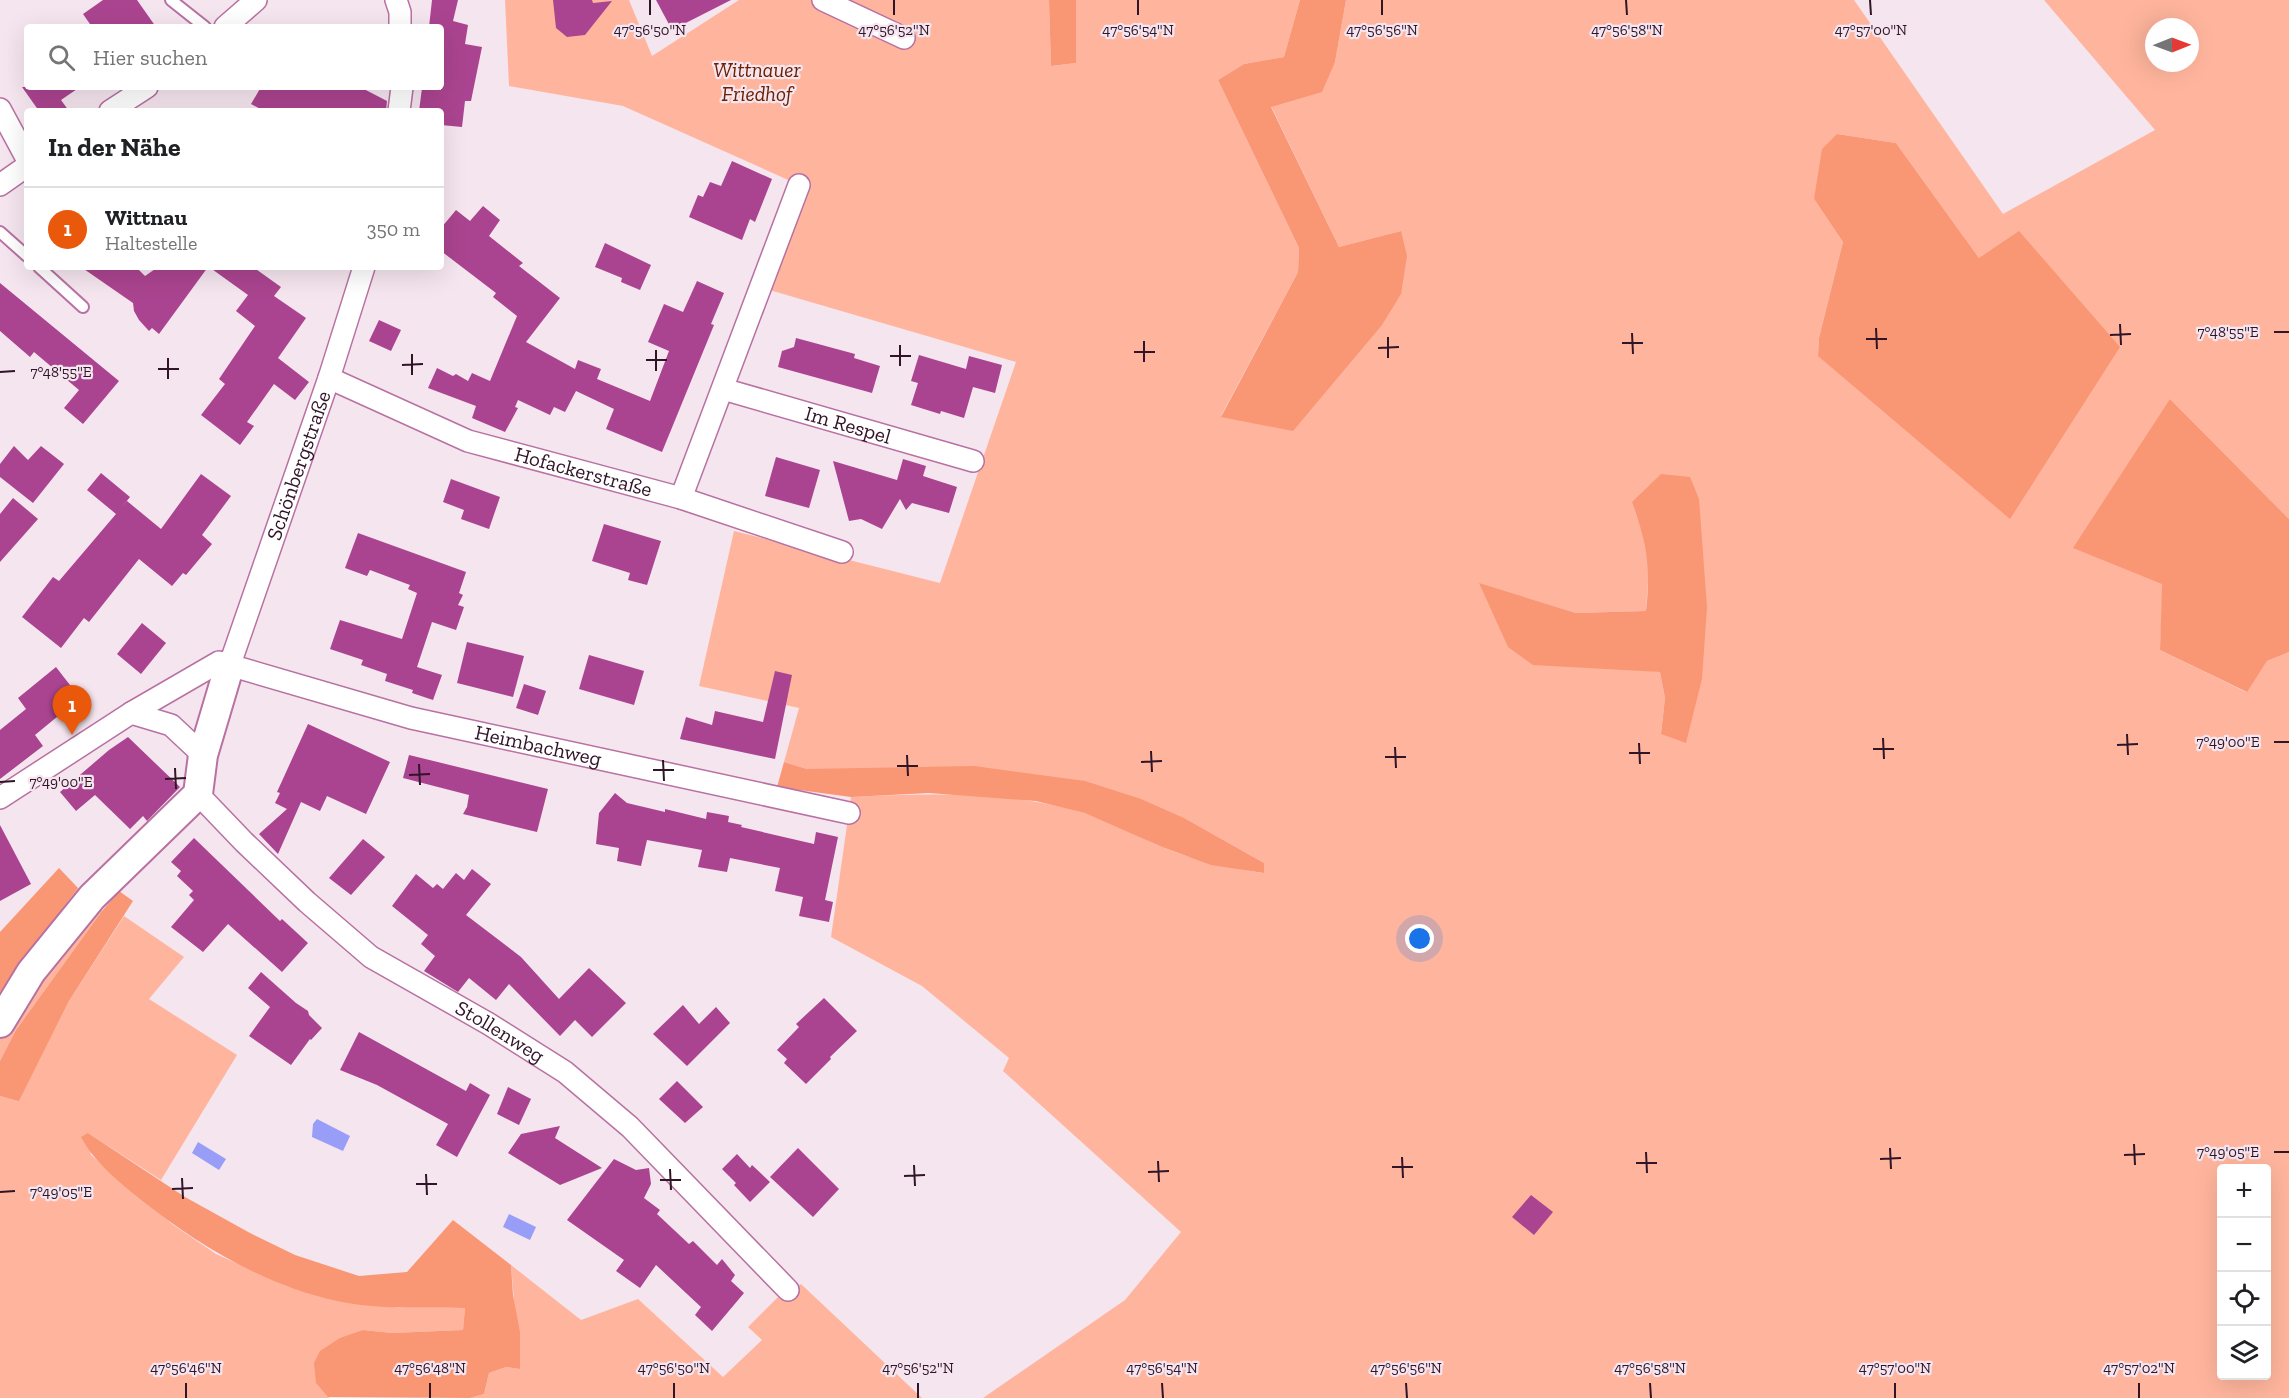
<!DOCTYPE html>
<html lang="de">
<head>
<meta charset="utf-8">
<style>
  :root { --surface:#fff; --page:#f6f6f6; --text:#202124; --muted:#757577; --line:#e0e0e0; --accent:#ea580c }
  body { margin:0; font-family:"Zilla Slab",serif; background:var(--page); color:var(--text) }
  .controls { position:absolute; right:18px; bottom:18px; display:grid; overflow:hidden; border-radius:6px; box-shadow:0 6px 24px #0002 }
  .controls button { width:54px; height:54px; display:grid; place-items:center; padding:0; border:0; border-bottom:2px solid var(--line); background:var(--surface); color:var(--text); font:30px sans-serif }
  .compass { position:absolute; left:2145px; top:18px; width:54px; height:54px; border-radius:50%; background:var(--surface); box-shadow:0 6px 24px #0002; rotate:89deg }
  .you { position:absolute; left:1420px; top:939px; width:21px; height:21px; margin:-15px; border:4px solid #fff; border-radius:50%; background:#1a73e8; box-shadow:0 0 0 9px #1a73e833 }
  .badge { display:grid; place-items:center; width:39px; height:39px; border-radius:50%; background:var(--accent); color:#fff; font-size:20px; font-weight:700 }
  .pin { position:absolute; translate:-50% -50px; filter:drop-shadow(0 2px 3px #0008) }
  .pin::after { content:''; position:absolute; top:32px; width:21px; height:18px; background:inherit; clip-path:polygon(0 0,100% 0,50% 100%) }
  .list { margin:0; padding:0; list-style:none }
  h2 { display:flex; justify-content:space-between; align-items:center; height:78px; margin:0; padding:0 24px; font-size:26px }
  h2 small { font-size:20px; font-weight:400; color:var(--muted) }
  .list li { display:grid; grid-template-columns:39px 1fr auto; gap:18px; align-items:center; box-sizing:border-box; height:84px; padding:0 24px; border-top:2px solid var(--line) }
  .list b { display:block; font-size:22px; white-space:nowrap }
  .list p { margin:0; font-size:20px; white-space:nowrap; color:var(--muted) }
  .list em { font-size:20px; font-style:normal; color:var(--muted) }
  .icon { flex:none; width:33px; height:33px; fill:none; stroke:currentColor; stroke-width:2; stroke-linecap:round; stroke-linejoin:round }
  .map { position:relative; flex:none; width:2289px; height:1398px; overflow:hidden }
  .search { position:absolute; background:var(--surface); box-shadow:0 6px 24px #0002; left:24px; top:24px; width:420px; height:66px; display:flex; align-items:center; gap:15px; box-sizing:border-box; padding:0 21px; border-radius:6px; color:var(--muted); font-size:22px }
  .panel { position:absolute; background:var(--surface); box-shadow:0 6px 24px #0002; left:24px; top:108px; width:420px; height:162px; border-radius:6px }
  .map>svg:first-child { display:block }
  .green { fill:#ffb59d; fill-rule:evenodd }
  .forest { fill:#f99674 }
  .water { fill:#989ef7 }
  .building { fill:#ab4490 }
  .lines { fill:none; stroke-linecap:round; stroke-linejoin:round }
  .lane-casing { stroke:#b871a2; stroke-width:14 }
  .street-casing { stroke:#b871a2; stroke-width:24 }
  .secondary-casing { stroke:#b871a2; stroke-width:32 }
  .lane { stroke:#fff; stroke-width:10 }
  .street { stroke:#fff; stroke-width:21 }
  .secondary { stroke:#fff; stroke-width:28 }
  .ticks { fill:none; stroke:#301428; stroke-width:2 }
  .labels { text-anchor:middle; stroke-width:4.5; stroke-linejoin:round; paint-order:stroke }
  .park-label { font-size:21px; font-style:italic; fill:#6c2000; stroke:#f5e5ef }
  .street-label { font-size:21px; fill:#301428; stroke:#f5e5ef }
  .ticks-label { font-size:15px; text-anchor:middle; fill:#301428; stroke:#f5e5ef; stroke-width:4.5; stroke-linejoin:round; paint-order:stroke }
</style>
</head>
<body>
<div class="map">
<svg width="2289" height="1398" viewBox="0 0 2289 1398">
  <rect width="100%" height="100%" fill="#f5e5ef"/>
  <g class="green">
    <path d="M505,0h124l23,56 87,-56h310l2,66 25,-3v-63h224l-16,57 -40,7 -26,16 81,168 -1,24 -77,144 180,-185 -62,16 -68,-141 64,-44 11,-62h508l149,214 152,-84 -111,-130h245v519l-119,-120 -10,251 86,42 21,-31 22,-9v746h-1306l142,-98 56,-68 -178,-161 6,-13 -87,-72 -91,-49 20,-140c78,-4 157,-6 231,15 28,8 54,24 80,35 35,14 64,20 101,26l1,-10 -78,-44 -379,-50 -23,-7 15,-54 -100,-22 35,-155 206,52 76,-221 -250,-73 38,-102 -181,-81 -114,-20zM2154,27h36v36h-36zM1837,134l59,9 83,115 -161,98 1,-18 24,-96 -29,-43zM1632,502l70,177 -41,54 4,-35 -5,-26 -39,-4 -141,-84 96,29 70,-2 3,-44 -7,-36zM2222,1168h44v208h-44z"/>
    <polygon points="78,888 102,911 16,1030 0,1061 0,992"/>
    <polygon points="124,916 184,957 149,999 237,1055 161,1180 88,1133 91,1155 172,1224 216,1254 287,1286 398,1308 465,1308 463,1330 392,1333 363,1330 328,1397 330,1398 0,1398 0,1096 19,1100 69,1001"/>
    <polygon points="511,1265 581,1320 638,1299 723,1377 762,1340 748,1327 780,1295 801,1284 922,1398 470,1398 484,1394 489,1373 506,1367 520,1369"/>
  </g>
  <g class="forest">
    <polygon points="1049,0 1076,0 1076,63 1051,66"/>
    <polygon points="1300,0 1346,0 1335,62 1322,92 1271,107 1339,247 1401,231 1407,256 1401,294 1382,325 1293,431 1221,417 1298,272 1299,248 1218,80 1244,64 1284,57"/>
    <polygon points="1837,134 1896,143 1979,258 2019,231 2120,347 2010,519 1818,356 1819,338 1843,242 1814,199 1822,149"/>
    <polygon points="2170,399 2289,519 2289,652 2267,661 2247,692 2160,650 2162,584 2073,548"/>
    <path d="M1661,474l29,3 9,22 8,108 -5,72 -16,64 -25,-9 4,-36 -5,-26 -127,-7 -25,-18 -29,-64 97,30 70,-2c5,-44 1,-67 -14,-109z"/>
    <polygon points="784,762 807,769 974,766 1085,781 1141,799 1186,819 1264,863 1264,873 1211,865 1162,847 1085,813 1036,801 929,793 851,797 777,787"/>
    <polygon points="59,868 78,888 0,992 0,932"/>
    <polygon points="119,891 133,901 69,1001 19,1101 0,1096 0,1061 16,1030 102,911"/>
    <path d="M88,1133l97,64 65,36 45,22 64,21 48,-4 46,-52 58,45 2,30 7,37v37l-14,-2 -17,6 -5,21 -14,4 -142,-1 -12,-14 -2,-20 6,-12 20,-13 23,-8 29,3 71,-3 2,-22c-43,-1 -86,2 -128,-7 -73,-16 -139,-56 -197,-102 -22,-18 -46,-37 -59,-62z"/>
  </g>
  <g class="water">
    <polygon points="317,1119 350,1136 343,1151 312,1137 313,1124"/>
    <polygon points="198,1142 226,1159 219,1170 192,1153"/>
    <polygon points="509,1214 536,1227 530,1240 503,1227"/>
  </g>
  <g class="building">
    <polygon points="103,0 137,0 156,27 92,27 83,14"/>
    <polygon points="432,0 458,0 453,21 468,25 465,44 482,47 471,101 465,101 462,127 441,125 441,111 419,111 422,88 441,90 441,27 429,27"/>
    <polygon points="553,0 592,0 593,3 612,1 585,35 567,37 556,28"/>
    <polygon points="656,0 731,0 672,30"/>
    <polygon points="22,87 80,87 61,100 69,111 39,111"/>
    <polygon points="261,87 360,87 387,101 386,111 264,111 251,104"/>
    <polygon points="732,161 772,179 755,222 750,219 742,240 689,217 698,195 703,197 710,182 721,186"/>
    <polygon points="483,206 500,220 489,236 523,263 519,266 560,298 526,342 575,369 578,360 601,369 597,379 650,401 669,351 648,342 664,304 683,312 697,281 724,293 711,324 714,325 662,452 606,429 614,409 576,391 565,412 554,407 550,415 518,400 515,407 518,408 505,432 472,418 476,406 428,388 437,368 453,376 456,374 468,381 472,373 490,381 517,316 493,297 496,293 441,251 441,228 456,210 470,221"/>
    <polygon points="605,243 651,265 640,290 621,282 622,278 595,267"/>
    <polygon points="81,267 136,267 145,276 158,267 208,267 159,334 152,328 149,331 139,320 134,311 133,303"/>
    <polygon points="209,267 253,267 281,287 274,296 306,318 278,358 309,382 295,400 274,384 247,422 254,426 240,445 201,415 225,384 219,379 255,326 236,311 248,295"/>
    <polygon points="0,283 119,381 83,424 64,408 79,390 34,352 30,357 0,331"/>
    <polygon points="379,320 401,330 391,351 369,341"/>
    <polygon points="796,338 855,354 854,358 880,366 872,393 778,367 782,351 794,347"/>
    <polygon points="919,355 966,369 969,356 1002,365 995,393 973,387 964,418 941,411 940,414 911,405 918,383 911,381"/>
    <polygon points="14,446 28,460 41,446 64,464 33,503 0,477 0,464"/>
    <polygon points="776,457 820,470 809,508 765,496"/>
    <polygon points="903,459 926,466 923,476 957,487 949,513 912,503 906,510 900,499 882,529 861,519 849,521 833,461 897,480"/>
    <polygon points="101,473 130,497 122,507 127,501 161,529 201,474 231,496 202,535 212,544 186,575 183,573 172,586 139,559 89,622 84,618 61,648 22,617 53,577 59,581 116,514 87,490"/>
    <polygon points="451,479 500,497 489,529 461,519 464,510 443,502"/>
    <polygon points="13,498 38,519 0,562 0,514"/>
    <polygon points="604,524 661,541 647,585 628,580 630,573 592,561"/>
    <polygon points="358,533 466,572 459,593 463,595 458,605 464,607 456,630 432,622 417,667 442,675 433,700 412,693 413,690 385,681 387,674 361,665 363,660 330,649 340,620 402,639 417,593 408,589 410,585 370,570 367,576 345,568"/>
    <polygon points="142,623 166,643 141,674 117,654"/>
    <polygon points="467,642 524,656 513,697 457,683"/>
    <polygon points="589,655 644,671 634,705 579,689"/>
    <polygon points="56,667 80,698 35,735 43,746 0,779 0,730 26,709 18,698"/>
    <polygon points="775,671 792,675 775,759 680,739 686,717 712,725 715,711 763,722"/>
    <polygon points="524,684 546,691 538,715 516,708"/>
    <polygon points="308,724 390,762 366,814 327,796 320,811 301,802 278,854 259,834 287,809 275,803 280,793 277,792"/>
    <polygon points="128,737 180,787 147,821 143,816 130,829 95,795 76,811 60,792 109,750"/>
    <polygon points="409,755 548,789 537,832 463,814 467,807 469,795 403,778"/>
    <polygon points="615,793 627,803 665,812 665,809 706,819 707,812 729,816 728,822 742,825 741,827 814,844 816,832 838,837 825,900 833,902 829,922 799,916 803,897 775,891 780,868 730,858 727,872 698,867 702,850 647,840 641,866 617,861 619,848 596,844 599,813"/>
    <polygon points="0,825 31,884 0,901"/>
    <polygon points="194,838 280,921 282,919 308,943 282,972 228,924 203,952 171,927 194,900 189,895 193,891 177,876 181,871 171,862"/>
    <polygon points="363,839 385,857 351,895 329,878"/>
    <polygon points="472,869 491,884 466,915 521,957 559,999 589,968 626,1003 592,1037 575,1020 560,1036 509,984 496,1000 469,978 458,992 424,971 435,956 421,944 428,935 392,906 416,874 433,888 437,884 443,889 456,873 464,880"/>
    <polygon points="261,972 296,1003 308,1011 309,1015 322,1028 311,1040 310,1039 291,1065 249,1036 270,1007 248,988"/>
    <polygon points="824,998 857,1031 830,1057 831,1059 806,1084 784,1063 787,1059 777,1050 799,1027 796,1024"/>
    <polygon points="683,1005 699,1024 716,1007 730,1023 687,1066 653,1034"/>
    <polygon points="359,1032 466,1091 470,1083 490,1095 457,1157 436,1145 448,1124 377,1085 340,1070"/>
    <polygon points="677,1081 703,1107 685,1123 659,1099"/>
    <polygon points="508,1087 531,1099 519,1125 497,1114"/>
    <polygon points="560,1126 555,1138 602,1168 560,1185 508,1153 521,1134"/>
    <polygon points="798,1148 839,1189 813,1217 770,1177"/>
    <polygon points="737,1154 750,1168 752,1165 770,1182 750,1202 734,1185 736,1183 722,1169"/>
    <polygon points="614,1159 636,1170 649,1168 651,1184 644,1198 660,1210 657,1214 689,1244 693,1241 717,1265 722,1259 735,1275 731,1281 744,1293 712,1331 695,1315 701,1307 656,1265 640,1288 616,1271 624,1260 567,1220"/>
    <polygon points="1531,1195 1553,1212 1534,1235 1512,1217"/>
  </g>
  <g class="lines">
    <defs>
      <g id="lane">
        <polyline points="171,0 205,27"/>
        <polyline points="0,232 27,256"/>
        <polyline points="39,267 83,307"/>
      </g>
      <g id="street">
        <polyline points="396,0 400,12 400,27"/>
        <polyline points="823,0 904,38"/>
        <polyline points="225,27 256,0"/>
        <polyline points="0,109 27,159"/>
        <polyline points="110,111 147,87"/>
        <polyline points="399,111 402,87"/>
        <polyline points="0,185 27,166"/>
        <path id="s1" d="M329,378l139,63 213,57 161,54"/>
        <path id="s2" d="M723,389l250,72"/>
        <polyline points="681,498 799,185"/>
        <path id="s3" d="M230,664l99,-286 35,-111"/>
        <polyline points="131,713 171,725 203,755"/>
        <path id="s4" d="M198,794l46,48 63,60 64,55 118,67 76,48 65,55 158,163"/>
        <path id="s5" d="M0,798l131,-85 88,-51 192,56 438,95"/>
      </g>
      <polyline id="secondary" points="0,1023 31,972 92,897 198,794 203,755 230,664"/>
    </defs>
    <use href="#lane" class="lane-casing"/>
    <use href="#street" class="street-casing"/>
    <use href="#secondary" class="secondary-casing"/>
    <use href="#lane" class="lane"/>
    <use href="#street" class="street"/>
    <use href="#secondary" class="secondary"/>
  </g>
  <path class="ticks" d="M650,0v15M894,0v15M1138,0v15M1382,0v15M1626,0l1,15M1870,0l1,15M2120,324l1,21M1876,328l1,21M2274,332h15M1632,333l1,21M2110,335l21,-1M1388,337v21M1866,339h21M1144,341v21M1622,343h21M900,345v21M1378,348l21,-1M656,350v21M1134,352h21M412,354v21M890,356h21M168,358v21M646,360h21M402,365l21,-1M158,369h21M0,372l15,-1M2127,734l1,21M1883,738l1,21M2274,742h15M1639,743l1,21M2117,745l21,-1M1395,747l1,21M1873,749h21M1151,751l1,21M1629,753h21M907,755l1,21M1385,757h21M663,760l1,21M1141,762l21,-1M419,764l1,21M897,766h21M175,768l1,21M653,770h21M409,775l21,-1M165,779l21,-1M0,782l15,-1M2134,1144l1,21M1890,1148l1,21M1646,1152l1,21M2274,1152h15M2124,1155l21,-1M1402,1157l1,21M1880,1159l21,-1M1158,1161l1,21M1636,1163h21M914,1165l1,21M1392,1167h21M670,1169l1,21M1148,1172l21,-1M426,1174l1,21M904,1176l21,-1M182,1178l1,21M660,1180h21M416,1184h21M172,1189l21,-1M0,1192l15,-1M186,1383v15M430,1383v15M674,1383v15M918,1383v15M1162,1383l1,15M1406,1383l1,15M1650,1383l1,15M1895,1383v15M2139,1383v15"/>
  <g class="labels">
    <g class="park-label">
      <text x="757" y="77">Wittnauer<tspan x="757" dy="24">Friedhof</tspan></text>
    </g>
    <g class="street-label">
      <text dy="7" stroke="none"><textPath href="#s2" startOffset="130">Im Respel</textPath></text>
      <text dy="7" stroke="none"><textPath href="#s3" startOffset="210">Schönbergstraße</textPath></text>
      <text dy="7" stroke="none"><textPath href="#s1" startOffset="272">Hofackerstraße</textPath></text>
      <text dy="7" stroke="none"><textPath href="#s5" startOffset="588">Heimbachweg</textPath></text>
      <text dy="7" stroke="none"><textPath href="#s4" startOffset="387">Stollenweg</textPath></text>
    </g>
  </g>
  <g class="ticks-label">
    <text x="650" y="35">47°56'50"N</text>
    <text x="894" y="35">47°56'52"N</text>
    <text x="1138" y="35">47°56'54"N</text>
    <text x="1382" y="35">47°56'56"N</text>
    <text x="1627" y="35">47°56'58"N</text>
    <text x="1871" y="35">47°57'00"N</text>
    <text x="2228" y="337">7°48'55"E</text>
    <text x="61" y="377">7°48'55"E</text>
    <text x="2228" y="747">7°49'00"E</text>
    <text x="61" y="787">7°49'00"E</text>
    <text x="2228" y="1157">7°49'05"E</text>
    <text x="61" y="1197">7°49'05"E</text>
    <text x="186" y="1373">47°56'46"N</text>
    <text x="430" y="1373">47°56'48"N</text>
    <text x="674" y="1373">47°56'50"N</text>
    <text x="918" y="1373">47°56'52"N</text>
    <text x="1162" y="1373">47°56'54"N</text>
    <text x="1406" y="1373">47°56'56"N</text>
    <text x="1650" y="1373">47°56'58"N</text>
    <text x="1895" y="1373">47°57'00"N</text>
    <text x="2139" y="1373">47°57'02"N</text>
  </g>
</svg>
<div class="controls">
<button>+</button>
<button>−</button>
<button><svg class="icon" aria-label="locate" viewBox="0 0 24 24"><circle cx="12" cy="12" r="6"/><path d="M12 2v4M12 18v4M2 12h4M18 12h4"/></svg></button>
<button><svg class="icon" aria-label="layers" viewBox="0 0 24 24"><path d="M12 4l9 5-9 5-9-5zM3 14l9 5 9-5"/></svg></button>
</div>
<svg class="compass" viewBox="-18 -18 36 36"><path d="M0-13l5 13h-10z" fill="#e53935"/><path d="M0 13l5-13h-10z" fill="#757577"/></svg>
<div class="you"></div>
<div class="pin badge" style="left:72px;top:735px">1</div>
<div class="search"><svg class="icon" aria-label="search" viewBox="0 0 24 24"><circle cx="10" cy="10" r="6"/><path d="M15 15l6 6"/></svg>Hier suchen</div>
<section class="panel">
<h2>In der Nähe<small></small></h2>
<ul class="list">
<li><span class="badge">1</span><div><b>Wittnau</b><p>Haltestelle</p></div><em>350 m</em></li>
</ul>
</section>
</div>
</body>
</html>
